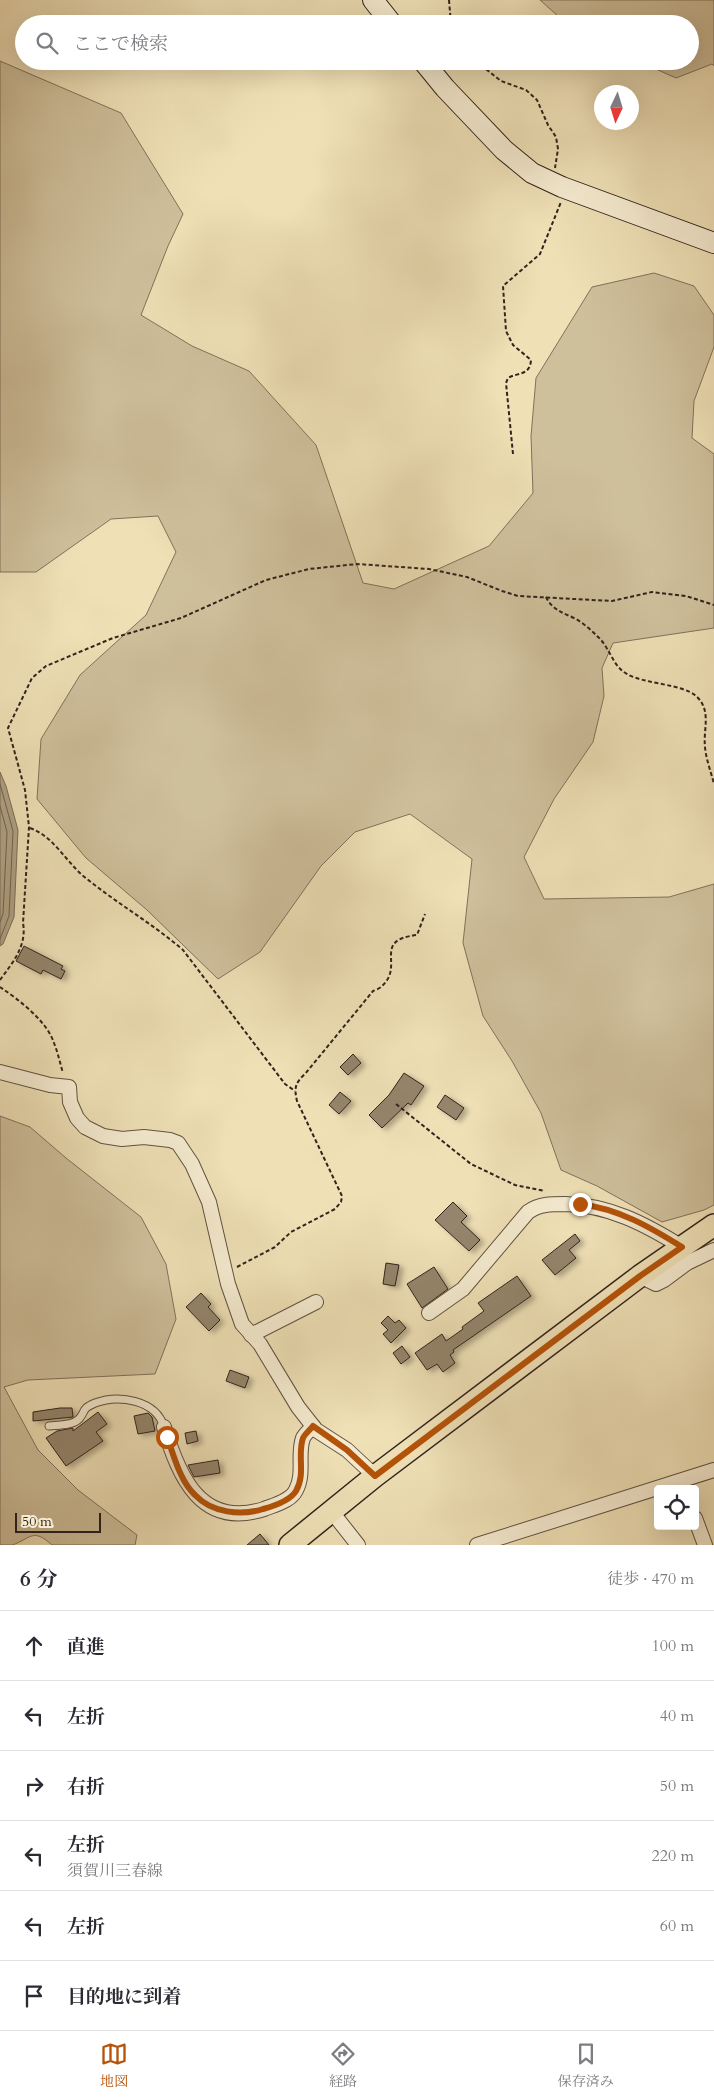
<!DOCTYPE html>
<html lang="ja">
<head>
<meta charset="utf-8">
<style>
  :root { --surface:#fff; --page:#f7f7f7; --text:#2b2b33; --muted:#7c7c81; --line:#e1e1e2; --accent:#b45309 }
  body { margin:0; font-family:Cardo,"Noto Serif JP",serif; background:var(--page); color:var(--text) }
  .controls { position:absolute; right:15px; bottom:15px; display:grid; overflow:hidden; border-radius:5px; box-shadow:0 5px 20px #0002 }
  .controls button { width:45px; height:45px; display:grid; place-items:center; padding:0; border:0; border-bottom:1px solid var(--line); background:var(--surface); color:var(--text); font:25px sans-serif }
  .compass { position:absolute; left:594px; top:85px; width:45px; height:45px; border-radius:50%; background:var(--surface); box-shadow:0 5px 20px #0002; rotate:184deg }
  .scale { position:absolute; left:15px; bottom:12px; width:86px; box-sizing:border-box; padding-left:5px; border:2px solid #32231c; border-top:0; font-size:14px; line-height:18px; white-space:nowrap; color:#32231c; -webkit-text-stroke:4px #f5ebd0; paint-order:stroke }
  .stop { position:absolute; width:15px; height:15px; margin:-11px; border:4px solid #b45309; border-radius:50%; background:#fff }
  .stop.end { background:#b45309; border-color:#fff; box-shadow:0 1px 5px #0008 }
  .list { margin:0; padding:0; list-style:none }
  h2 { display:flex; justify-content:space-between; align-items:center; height:65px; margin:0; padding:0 20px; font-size:21px }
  h2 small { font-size:16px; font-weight:400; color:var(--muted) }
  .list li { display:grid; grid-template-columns:32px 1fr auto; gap:15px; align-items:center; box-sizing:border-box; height:70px; padding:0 20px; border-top:1px solid var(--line) }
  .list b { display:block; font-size:19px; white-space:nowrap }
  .list p { margin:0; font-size:16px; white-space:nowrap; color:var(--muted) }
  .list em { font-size:16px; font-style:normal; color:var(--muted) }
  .icon { flex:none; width:28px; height:28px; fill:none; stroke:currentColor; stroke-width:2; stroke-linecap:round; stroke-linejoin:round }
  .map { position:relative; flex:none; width:714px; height:1545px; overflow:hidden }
  .search { position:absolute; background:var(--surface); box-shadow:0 5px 20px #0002; left:15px; right:15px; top:15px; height:55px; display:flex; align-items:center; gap:12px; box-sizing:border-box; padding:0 18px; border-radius:28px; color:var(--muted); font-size:19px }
  .sheet { height:485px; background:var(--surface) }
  nav { display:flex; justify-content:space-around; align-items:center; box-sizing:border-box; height:70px; border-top:1px solid var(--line); background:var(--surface); font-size:14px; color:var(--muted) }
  nav a { display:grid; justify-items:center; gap:2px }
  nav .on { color:var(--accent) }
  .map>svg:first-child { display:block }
  .green { fill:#cfc09c; stroke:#80725c }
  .water { fill:#afa082; stroke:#7d6e59 }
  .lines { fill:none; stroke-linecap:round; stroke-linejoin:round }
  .shore { stroke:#70624f; stroke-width:1 }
  .building { fill:#94856c; stroke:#32231c; filter:url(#shadow) }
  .lane-casing { stroke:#615242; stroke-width:9 }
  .street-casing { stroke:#615242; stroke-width:16 }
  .secondary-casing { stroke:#32231c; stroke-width:22 }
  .primary-casing { stroke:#32231c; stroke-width:24 }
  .path { stroke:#32231c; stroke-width:2; stroke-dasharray:4 2.5; stroke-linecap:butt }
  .lane { stroke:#f5ebd0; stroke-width:7 }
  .street { stroke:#f5ebd0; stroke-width:14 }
  .secondary { stroke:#f5ebd0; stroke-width:20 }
  .primary { stroke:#efe0b6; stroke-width:21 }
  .route { stroke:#b45309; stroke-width:6 }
</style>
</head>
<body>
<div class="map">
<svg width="714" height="1545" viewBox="0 0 714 1545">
  <defs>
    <filter id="shadow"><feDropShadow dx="4.5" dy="2.5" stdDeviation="2.5" flood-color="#0004"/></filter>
  </defs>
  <rect width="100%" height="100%" fill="#efe0b6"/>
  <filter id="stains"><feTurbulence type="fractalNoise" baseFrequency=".004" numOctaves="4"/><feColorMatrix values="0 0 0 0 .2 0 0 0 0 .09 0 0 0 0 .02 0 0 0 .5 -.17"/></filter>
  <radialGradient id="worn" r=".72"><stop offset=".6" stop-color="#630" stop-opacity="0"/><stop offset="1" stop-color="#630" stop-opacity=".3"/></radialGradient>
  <g class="green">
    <polygon points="540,0 714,0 714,66 712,64 676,78 638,61 690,61 690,24 567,24"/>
    <polygon points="0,61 121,113 183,214 168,246 141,315 192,346 249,371 316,445 363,583 394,589 489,546 533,493 531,436 536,378 592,287 654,273 694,286 714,315 714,347 694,401 692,438 714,454 714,628 613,643 602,668 604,696 593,742 554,799 524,857 544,899 669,897 714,884 714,1205 704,1210 662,1222 597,1186 561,1170 541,1113 512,1061 483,1016 463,943 472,859 410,814 355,832 321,866 260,952 218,979 147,910 86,858 37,799 41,739 80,675 146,615 176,552 158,516 111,519 36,572 0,572"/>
    <path d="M0,1116l30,11 36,31 75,59 25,47 10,55 -21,55 -127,6 -24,7 34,63 40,40 59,45 -2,10h-83c-20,-18 -21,-6 -40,0 -3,0 -8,0 -12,0z"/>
  </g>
  <polygon class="water" points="0,772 6,786 18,830 14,917 3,944 0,946"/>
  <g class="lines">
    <g class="shore">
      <polyline points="0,784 13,831 9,916 0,939"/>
      <polyline points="0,806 7,832 3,914 0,922"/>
    </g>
  </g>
  <g class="building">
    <polygon points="24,946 63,966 61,969 65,971 61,979 43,970 41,974 16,961"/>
    <polygon points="353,1054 361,1063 348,1075 340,1067"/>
    <polygon points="404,1073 424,1086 411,1105 408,1103 382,1128 369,1115 389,1095"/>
    <polygon points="340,1092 351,1101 339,1114 329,1105"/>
    <polygon points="445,1095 464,1108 456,1120 437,1107"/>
    <polygon points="453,1202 467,1216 461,1222 480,1240 469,1251 435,1220"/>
    <polygon points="575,1234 580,1241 569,1250 576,1258 555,1275 542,1260"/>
    <polygon points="386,1263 399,1265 395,1286 383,1284"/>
    <polygon points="434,1267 448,1289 422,1308 407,1284"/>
    <polygon points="517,1276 531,1296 453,1350 454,1352 450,1355 455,1363 443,1372 437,1364 427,1370 415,1353 442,1334 446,1341 463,1329 462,1327 484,1311 478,1303"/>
    <polygon points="201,1293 211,1304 208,1307 220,1320 209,1331 186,1307"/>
    <polygon points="388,1316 395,1323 399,1320 406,1328 391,1343 383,1334 388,1330 381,1323"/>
    <polygon points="402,1346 410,1357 401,1364 393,1353"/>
    <polygon points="230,1370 249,1377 245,1388 226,1381"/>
    <polygon points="60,1408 72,1408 73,1417 33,1421 33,1412"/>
    <polygon points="98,1412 107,1424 96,1432 103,1441 66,1466 46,1438 57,1431 73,1428 73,1431"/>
    <polygon points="148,1413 152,1417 155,1431 138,1434 134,1416"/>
    <polygon points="196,1431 198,1441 187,1444 185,1433"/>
    <polygon points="218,1460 220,1473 194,1477 188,1465"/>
    <polygon points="260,1534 269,1545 247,1545"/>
  </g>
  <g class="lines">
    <defs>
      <path id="lane" d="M49,1426c9,-1 23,0 30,-7 7,-8 2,-10 16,-16 24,-9 61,-3 69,24"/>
      <g id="street">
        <polyline points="0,1072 50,1085 69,1087 70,1102 77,1118 85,1127 103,1136 122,1139 144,1137 170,1140 178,1143 192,1164 209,1202 228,1284 242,1324 260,1344 298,1407 316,1430 347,1450 375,1476"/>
        <polyline points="640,1276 656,1284 664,1280 687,1263 714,1250"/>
        <path d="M429,1313l34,-24 65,-77c11,-8 23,-8 37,-8 44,1 80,20 117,43"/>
        <polyline points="251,1335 316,1302"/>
        <path d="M164,1427c15,50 37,102 100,82 10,-4 27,-8 32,-19 9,-17 1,-35 7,-52 2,-4 7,-8 10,-12"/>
        <polyline points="332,1512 358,1545"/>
        <polyline points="695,1518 705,1545"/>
        <polyline points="477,1545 714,1470"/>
      </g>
      <g id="secondary">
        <polyline points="373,0 392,24"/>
        <polyline points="423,61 445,88 504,150 532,173 562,187 714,243"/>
      </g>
      <polyline id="primary" points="290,1545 375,1476 640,1276 714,1225"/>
    </defs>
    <use href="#lane" class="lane-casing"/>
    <use href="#street" class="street-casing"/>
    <use href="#secondary" class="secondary-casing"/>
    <use href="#primary" class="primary-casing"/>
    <g class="path">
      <polyline points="449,0 451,24"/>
      <polyline points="476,61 501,81 526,90 537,100 548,125 556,137 558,149 555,168"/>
      <path d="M513,454l-7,-71 2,-5c10,-6 22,-2 23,-18l-18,-15 -7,-14 -3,-45 37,-32 21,-52"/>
      <path d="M546,597c6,13 18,16 30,22 7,4 15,11 21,17 13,11 15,30 30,38 17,10 56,10 69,22 16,14 7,33 9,51 1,12 6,25 9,37"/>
      <path d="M30,828c25,9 36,35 57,51 31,25 66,45 96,71l102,134 10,7"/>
      <path d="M0,980c13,-18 27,-34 23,-57l6,-96 -4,-37 -17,-62 24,-50 14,-12 67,-28 68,-20 85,-38 43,-11 48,-5 72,5 38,8 35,14 16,5 94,5 40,-9 34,4 28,9"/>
      <path d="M0,987c19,13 47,34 54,56 4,10 6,20 9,30"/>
      <polyline points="396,1104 471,1164 515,1185 545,1191"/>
      <path d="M237,1267l38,-20 16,-15 44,-23 6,-7 1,-6 -45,-95c-3,-13 -2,-18 8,-27l68,-83c3,-1 8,-3 10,-6 21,-20 -11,-45 34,-50l8,-21"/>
    </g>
    <use href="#lane" class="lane"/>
    <use href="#street" class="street"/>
    <use href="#secondary" class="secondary"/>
    <use href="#primary" class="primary"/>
  </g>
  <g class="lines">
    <path class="route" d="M167,1437c7,19 13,44 28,58 17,18 46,21 68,14 11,-3 27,-8 33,-18 10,-17 1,-36 7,-53 2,-4 7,-8 10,-12l34,24 28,26 265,-200 42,-29c-32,-20 -63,-38 -102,-43"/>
  </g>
  <rect width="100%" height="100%" filter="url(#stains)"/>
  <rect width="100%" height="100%" fill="url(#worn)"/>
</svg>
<div class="controls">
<button><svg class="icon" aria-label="locate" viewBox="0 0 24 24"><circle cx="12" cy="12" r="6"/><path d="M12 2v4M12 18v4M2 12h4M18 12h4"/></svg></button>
</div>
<svg class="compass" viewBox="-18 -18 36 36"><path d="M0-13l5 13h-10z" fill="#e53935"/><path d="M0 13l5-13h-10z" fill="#7c7c81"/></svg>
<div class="scale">50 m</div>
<div class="stop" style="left:167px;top:1437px"></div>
<div class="stop end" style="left:580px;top:1204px"></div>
<div class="search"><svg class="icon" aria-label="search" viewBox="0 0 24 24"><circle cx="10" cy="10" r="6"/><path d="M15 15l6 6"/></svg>ここで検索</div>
</div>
<section class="sheet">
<h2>6 分<small>徒歩 · 470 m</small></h2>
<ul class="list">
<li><svg class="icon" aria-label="ahead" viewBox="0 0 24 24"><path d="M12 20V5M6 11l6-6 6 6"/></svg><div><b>直進</b></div><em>100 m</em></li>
<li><svg class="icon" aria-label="left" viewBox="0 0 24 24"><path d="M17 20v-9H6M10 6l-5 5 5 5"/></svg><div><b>左折</b></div><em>40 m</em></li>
<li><svg class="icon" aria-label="right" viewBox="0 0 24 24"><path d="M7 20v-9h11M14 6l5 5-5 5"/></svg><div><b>右折</b></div><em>50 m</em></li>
<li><svg class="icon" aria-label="left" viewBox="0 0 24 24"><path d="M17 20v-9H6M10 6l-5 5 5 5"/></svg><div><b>左折</b><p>須賀川三春線</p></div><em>220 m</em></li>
<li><svg class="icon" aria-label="left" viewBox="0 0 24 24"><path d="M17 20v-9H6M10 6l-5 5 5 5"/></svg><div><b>左折</b></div><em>60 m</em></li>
<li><svg class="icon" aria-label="arrive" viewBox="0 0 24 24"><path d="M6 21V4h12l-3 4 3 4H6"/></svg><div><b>目的地に到着</b></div></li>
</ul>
</section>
<nav>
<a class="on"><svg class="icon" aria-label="map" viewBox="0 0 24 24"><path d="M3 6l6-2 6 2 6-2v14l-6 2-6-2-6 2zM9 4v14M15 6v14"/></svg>地図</a>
<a><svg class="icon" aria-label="directions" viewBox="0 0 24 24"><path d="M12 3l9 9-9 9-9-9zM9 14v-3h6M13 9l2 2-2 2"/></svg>経路</a>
<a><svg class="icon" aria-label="saved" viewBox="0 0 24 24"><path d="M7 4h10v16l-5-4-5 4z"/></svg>保存済み</a>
</nav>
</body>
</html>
